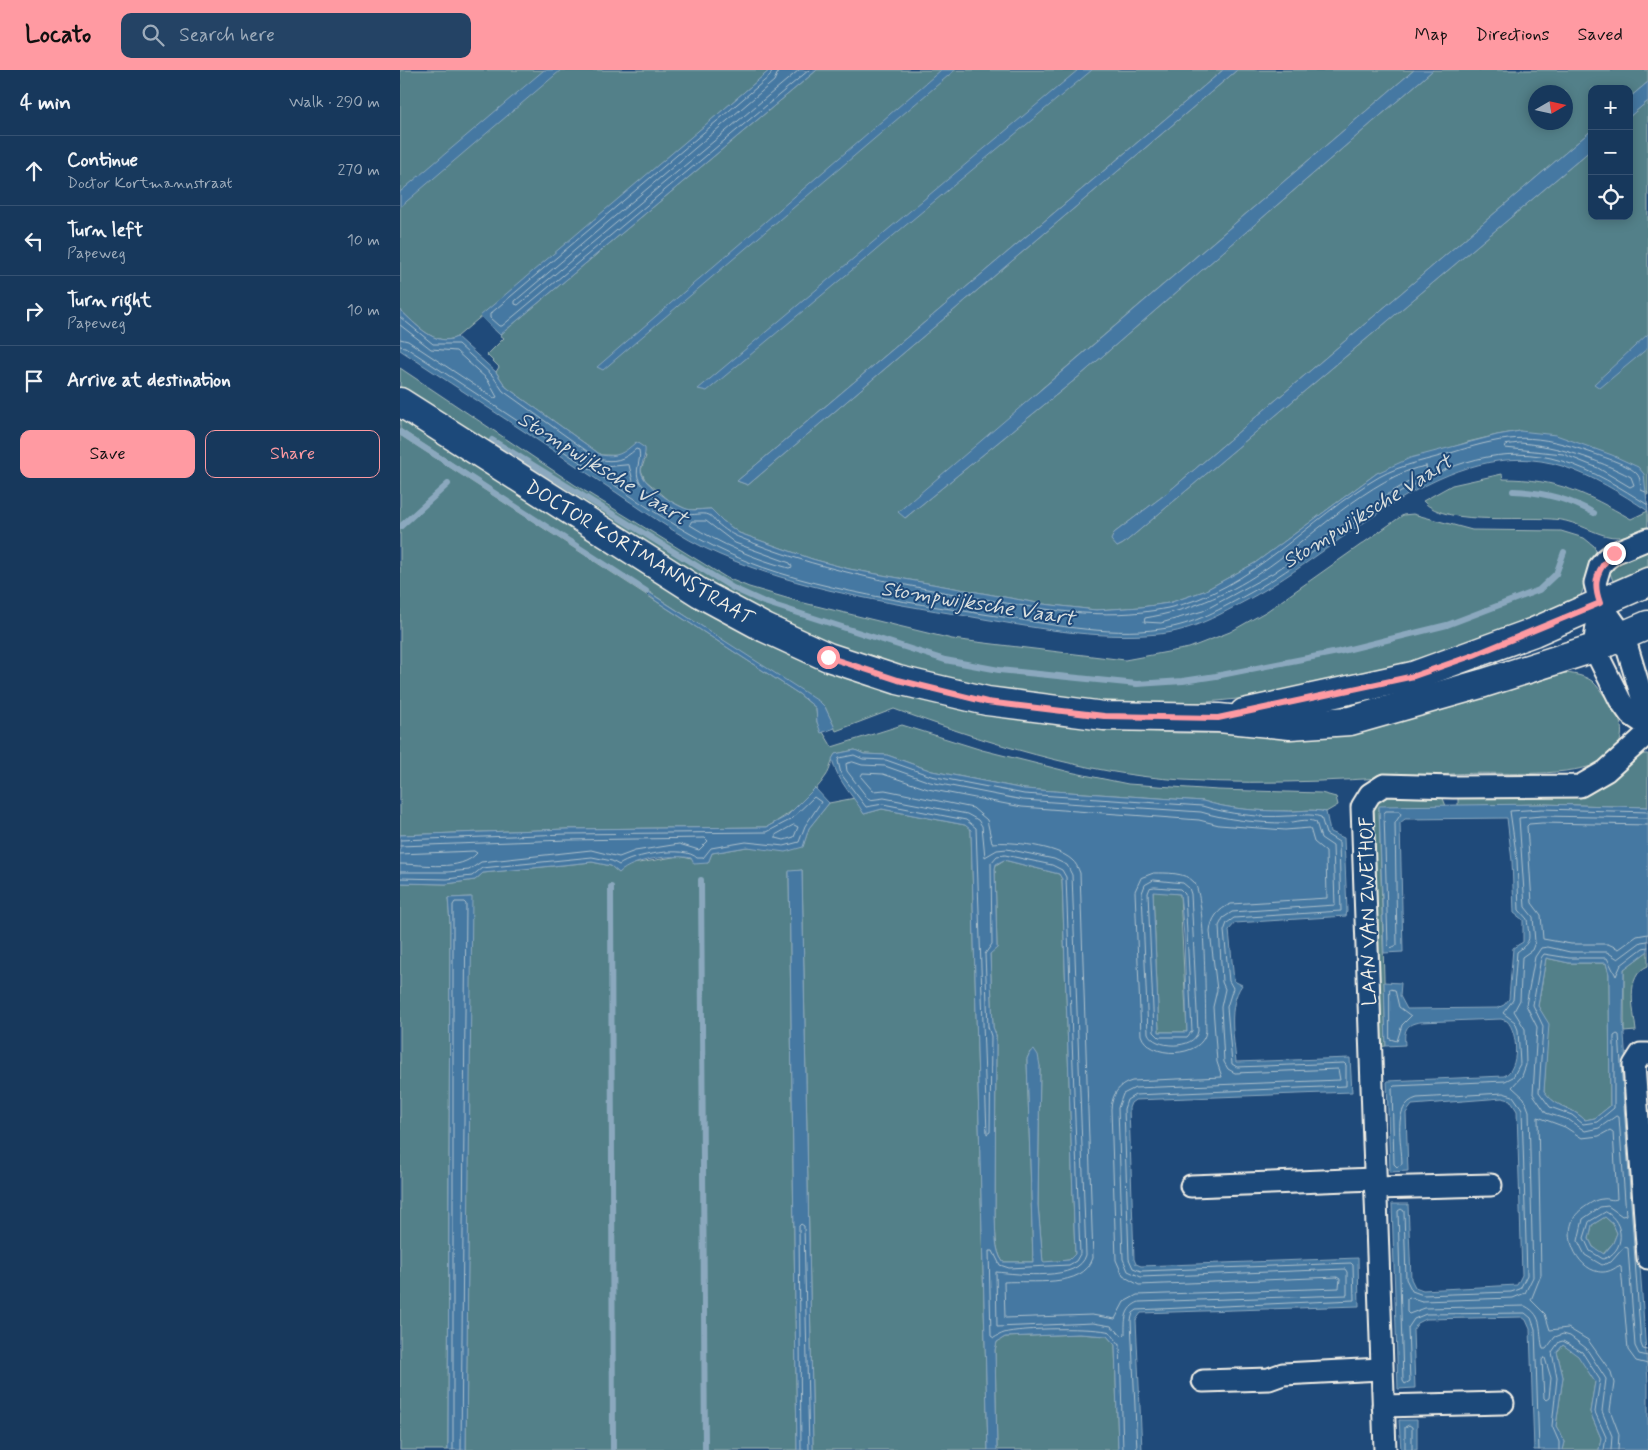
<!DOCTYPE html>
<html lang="en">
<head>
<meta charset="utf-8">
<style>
  :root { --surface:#17385c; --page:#244365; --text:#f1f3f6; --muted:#9eacbb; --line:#365272; --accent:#ff9aa2 }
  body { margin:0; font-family:Mynerve,sans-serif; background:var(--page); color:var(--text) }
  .controls { position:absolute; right:15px; top:15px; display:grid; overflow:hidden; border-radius:10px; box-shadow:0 2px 12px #0003 }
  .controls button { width:45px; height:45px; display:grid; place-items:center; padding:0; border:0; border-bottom:1px solid var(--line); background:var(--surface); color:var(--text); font:25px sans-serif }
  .compass { position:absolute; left:1128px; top:15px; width:45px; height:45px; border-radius:50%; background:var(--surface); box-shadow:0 2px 12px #0003; rotate:81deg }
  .stop { position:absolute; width:15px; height:15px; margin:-11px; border:4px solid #ff9aa2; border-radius:50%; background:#fff }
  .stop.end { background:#ff9aa2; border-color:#fff; box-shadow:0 1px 5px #0008 }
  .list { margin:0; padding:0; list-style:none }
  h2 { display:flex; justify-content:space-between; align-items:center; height:65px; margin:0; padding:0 20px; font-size:21px }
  h2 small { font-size:16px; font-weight:400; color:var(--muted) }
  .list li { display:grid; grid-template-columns:32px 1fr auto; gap:15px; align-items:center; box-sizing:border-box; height:70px; padding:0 20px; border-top:1px solid var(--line) }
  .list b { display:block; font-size:19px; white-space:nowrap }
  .list p { margin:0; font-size:16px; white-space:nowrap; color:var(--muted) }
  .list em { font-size:16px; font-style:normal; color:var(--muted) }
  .actions { display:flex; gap:10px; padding:15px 20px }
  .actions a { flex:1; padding:11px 0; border:1px solid var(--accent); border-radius:10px; text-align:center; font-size:18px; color:var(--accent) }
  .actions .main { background:var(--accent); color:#111 }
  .icon { flex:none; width:28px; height:28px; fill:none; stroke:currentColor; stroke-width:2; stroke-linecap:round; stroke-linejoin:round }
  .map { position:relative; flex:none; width:1248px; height:1380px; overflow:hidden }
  header { display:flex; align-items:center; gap:30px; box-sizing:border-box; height:70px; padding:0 25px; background:var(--accent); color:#111 }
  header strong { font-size:24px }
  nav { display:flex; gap:28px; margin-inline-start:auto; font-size:18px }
  .search { width:350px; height:45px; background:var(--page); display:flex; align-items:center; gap:12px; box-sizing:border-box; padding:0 18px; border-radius:10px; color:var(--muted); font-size:19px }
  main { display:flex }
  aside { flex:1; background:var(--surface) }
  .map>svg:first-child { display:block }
  .green { fill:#538089; stroke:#a4b8b8; fill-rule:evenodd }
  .water { fill:#4578a2; stroke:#8ba8be; fill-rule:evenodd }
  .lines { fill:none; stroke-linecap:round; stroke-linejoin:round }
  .shore { stroke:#aec1cc; stroke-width:1 }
  .stream { stroke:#8ba8be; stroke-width:6 }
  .minor-casing { stroke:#f4f1e8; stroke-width:25 }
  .primary-casing { stroke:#f4f1e8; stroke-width:31 }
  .minor { stroke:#1f4a7a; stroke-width:21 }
  .primary { stroke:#1f4a7a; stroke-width:28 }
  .route { stroke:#ff9aa2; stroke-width:6 }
  .labels { text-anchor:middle; stroke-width:4; stroke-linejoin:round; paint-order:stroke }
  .street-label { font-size:20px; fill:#f4f1e8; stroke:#1f4a7a }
  .water-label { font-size:21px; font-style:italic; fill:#dadfde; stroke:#1f4a7a }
</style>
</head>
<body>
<header>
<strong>Locato</strong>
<div class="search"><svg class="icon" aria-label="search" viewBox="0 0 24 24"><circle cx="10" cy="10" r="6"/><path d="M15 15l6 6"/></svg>Search here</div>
<nav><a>Map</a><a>Directions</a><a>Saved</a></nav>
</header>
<main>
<aside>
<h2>4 min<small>Walk · 290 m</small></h2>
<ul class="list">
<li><svg class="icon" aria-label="ahead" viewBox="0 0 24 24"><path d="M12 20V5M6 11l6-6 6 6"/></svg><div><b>Continue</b><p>Doctor Kortmannstraat</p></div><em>270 m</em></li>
<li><svg class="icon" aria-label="left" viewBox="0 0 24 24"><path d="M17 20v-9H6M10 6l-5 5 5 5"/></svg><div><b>Turn left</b><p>Papeweg</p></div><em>10 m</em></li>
<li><svg class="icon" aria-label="right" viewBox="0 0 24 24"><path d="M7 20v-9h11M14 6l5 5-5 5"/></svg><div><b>Turn right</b><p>Papeweg</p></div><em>10 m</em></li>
<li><svg class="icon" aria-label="arrive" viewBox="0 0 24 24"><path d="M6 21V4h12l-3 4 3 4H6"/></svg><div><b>Arrive at destination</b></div></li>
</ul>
<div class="actions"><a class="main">Save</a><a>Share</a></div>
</aside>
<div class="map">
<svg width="1248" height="1380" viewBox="0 0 1248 1380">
  <rect width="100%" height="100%" fill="#1f4a7a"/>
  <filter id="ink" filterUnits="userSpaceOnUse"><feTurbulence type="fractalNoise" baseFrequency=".02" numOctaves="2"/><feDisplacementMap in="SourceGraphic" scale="10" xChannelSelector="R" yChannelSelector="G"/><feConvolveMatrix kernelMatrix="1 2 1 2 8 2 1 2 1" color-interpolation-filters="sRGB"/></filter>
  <g filter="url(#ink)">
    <g class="green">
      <path d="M0,0h370l-313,267c-22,11 -41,-13 -57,-27z"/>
      <path d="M417,0h406l-486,411 11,4 489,-415h177l-374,320 -135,128 177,-144 351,-304h215v12l-19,16v-9h-37v41l-425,363 -53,40 3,14 6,-3 469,-395v67h37v-99l19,-16v394l-128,-64 -23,4 -29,7 -91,31 -122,90 -51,28 -35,12 -28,4 -45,3 -53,-6 -194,-35 -37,-10 -73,-26 -16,-12 -12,-12 -23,1 -18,-9 -25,-21 -4,-10 5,-14 -45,-1 -95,-68 -10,-15 3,-5 -12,-12 17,-17 -4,-3zM1136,22h30v30h-30z"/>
      <polygon points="0,298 175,415 327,508 349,517 400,532 552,569 725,590 789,578 830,562 867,541 1003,445 1013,444 1072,460 1161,461 1184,468 1194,476 1197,484 1181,525 1166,540 1052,583 877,625 797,633 700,633 571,615 517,602 450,581 368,545 274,494 0,317"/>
      <path d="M0,343l330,212 77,36 160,49 94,16 117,7 104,1 273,-62c12,1 27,2 37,9 5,4 10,12 14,17 15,18 23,37 6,57 -3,3 -5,7 -10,8 -49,16 -99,8 -149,11 -90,5 -181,12 -271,6 -99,-6 -196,-38 -288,-71l-58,22 -11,-24 -425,-278z"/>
      <path d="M0,365l399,259 17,14 1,14 15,25 70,-22 80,25 88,22 58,12 90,6 103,3 15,4 2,8 -12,7c-17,-4 -26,0 -42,-1 -27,0 -56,-2 -81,-10l-179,-12 -92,-18 -45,-16 -23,-1 -9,-4 -20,4c-4,7 -4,15 -9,22 -14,21 -37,39 -59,51l-200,2 -167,6z"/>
      <path d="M1102,404l1,5c55,0 82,14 128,40l17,-8v17c-9,3 -20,8 -30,9 -16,1 -35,-12 -52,-16 -34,-8 -119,8 -143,-20l29,-16z"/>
      <polygon points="1248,478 1248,501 1214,514 1210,503 1219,491"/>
      <polygon points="1244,684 1248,684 1248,737 1142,734 1058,736 1058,728 1064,723 1190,724 1219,704 1234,688"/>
      <polygon points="983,722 1042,726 1046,736 979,737 986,976 977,977 971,733"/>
      <polygon points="455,728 464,744 482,739 565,755 571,759 588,1380 413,1380 402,800 389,802 397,1380 66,1380 71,827 48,828 50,853 48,1380 0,1380 0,813 46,814 75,810 83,803 192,792 211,796 219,803 227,795 279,786 308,793 312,783 347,777 403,776 409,758 429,733"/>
      <path d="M604,790l55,14 3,5 13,375 -6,6 -26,3 -5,-58 2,-139 -10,-14 -3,7 6,203h-30c-9,-13 -7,-32 -8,-47l1,-180 -3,-8 -3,-74 7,-5 -2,-79 1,-4z"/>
      <polygon points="753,821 780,824 787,962 759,962"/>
      <path d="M1248,881v15c-24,10 -14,44 -12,65l-12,1v-63z"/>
      <path d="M1146,888l23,5h37l3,11 1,132 -15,12 -10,2c-17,-16 -27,-10 -41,-29l4,-67 -10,-18z"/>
      <polygon points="1205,1147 1213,1154 1217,1163 1213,1173 1203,1184 1193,1177 1189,1169 1192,1155"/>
      <polygon points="679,1264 707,1266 715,1275 718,1380 597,1380 595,1280 597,1272 605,1267"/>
      <polygon points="1163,1275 1178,1285 1195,1312 1190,1342 1201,1368 1199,1380 1163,1380 1165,1372 1156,1356 1163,1307 1157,1282"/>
    </g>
    <g class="water">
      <polygon points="144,0 161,0 0,137 0,122"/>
      <polygon points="370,0 417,0 100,265 80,246"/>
      <polygon points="541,0 555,0 203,300 197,297"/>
      <polygon points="678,0 692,0 307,321 298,319"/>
      <polygon points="823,0 837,0 348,415 337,411"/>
      <polygon points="1014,0 1033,0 682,304 505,448 498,442"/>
      <polygon points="1248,12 1248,31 1229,47 1229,28"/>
      <polygon points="1192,60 1192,79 723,474 717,477 711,470 714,463 767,423"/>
      <path d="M0,240c16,14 35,38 57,27l39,35 10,15 95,68c16,3 23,-2 35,-13l9,6c1,8 -4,15 -4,23 1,13 34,35 46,38 7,2 16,0 24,0l12,12 16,12 73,26 37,10 194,35 53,6 45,-3 28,-4 35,-12 51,-28 122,-90 33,-15 87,-23 23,-4 36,4 56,20 26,12 6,7 4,37c-27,-18 -55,-35 -86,-45 -112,-36 -221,84 -313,133 -28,15 -57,32 -90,35 -64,6 -129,-7 -192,-18 -84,-14 -168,-27 -247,-61 -41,-17 -81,-48 -118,-72 -67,-45 -135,-89 -202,-133z"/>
      <polygon points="1248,264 1248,278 1200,318 1194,314"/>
      <polygon points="239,516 420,632 425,637 435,658 421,663 417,652 416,638 399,624 256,531"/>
      <path d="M455,680l9,4 23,1 45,16 92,18 179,12c25,8 54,10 81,10 16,1 25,-3 42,1l4,20 14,6 3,73 -1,5 -111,7 -6,7 5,51 8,4c-15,22 -8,51 -6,77l114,-4 2,34 -217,8 -4,3 -2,5 5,151 2,5 5,2 217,-8 1,48 -218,7 -5,7 6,130h-24l-3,-105 -8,-9 -28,-2 -74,3 -8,5 -2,8 2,100h-9l-17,-620 -6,-5 -83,-16 -18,5c-12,-20 -26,-32 -32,-55l3,-5zM604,790l55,14 3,5 13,375 -6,6 -26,2 -5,-57 2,-139 -2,-11 -4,-6 -4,3 -3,7 6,203h-30c-9,-12 -7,-32 -8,-47l1,-180 -3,-8 -3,-73 7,-6 -2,-79 1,-5zM753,822l27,2 4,41 3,97h-28z"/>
      <path d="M415,718l14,15 -20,25 -6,19 -18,5 -38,-5 -35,6 -4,10 -14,1 -3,-6c-19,-4 -58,1 -72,15l-8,-7 -19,-4 -109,11 -8,7 -29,4 -46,-1v-48l167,-6 200,-2 20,-11z"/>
      <path d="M1142,734l106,3v144l-24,18 -1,51 25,362v68h-49l2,-12 -11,-26 5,-30 -17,-26 -15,-11 -6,7 6,25 -7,49 9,16 -2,8h-29l-4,-121 -4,-9 -4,-3 -96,2 -8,4 -5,7 2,58 -17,1 -6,-185h16l3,75 4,8 8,3 94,-5 5,-10 -5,-164 -7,-11 -8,-2 -90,7 -6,8 2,58 -18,1 -3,-91 117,-5c16,-7 14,-44 3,-55l-6,-2 -81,3c-15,2 -16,9 -15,23l-19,1 -2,-64 17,1 -1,13 7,13 90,-1 7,-3 5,-6 4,-51 10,-6v-22l-9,-7 -2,-52 -5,-43 -102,1 -5,4 3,129 -19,1 -5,-147zM1146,888l23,5h37l3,11 1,132 -15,12 -10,2c-17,-16 -27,-10 -41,-29l5,-67 -11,-18zM1205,1147l8,7 4,9 -4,10 -9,11 -11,-7 -4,-8 3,-14z"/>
      <polygon points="402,800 413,1380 397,1380 389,801"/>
      <polygon points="72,827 66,1380 48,1380 50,853 48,828"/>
      <polygon points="999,1350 1017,1350 1017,1380 1001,1380"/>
    </g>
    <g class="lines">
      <g class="shore">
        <polyline points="372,0 370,6 90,244 90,248 99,256 102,256 409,0"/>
        <polyline points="379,0 374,11 115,231 115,234 118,235 399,0"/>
        <path d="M0,247l33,27h25l34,31 11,16 95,68c16,4 26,1 38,-10l3,1c3,11 -6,21 1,32 7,11 34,29 46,32 7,2 17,-2 23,1 3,1 5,5 8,8 7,6 15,12 24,15 74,31 151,45 230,59 65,11 131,25 197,11 83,-17 140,-90 211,-131 23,-13 50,-17 75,-25 57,-18 81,-19 138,1 11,4 38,12 45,21 4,4 3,11 4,16l7,3"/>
        <polyline points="0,255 31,279 56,281 87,309 97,327 94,328 8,271 0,269"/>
        <path d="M0,276l5,1c63,41 126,83 190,125 39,26 79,55 122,76 77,39 188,54 273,67 56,8 115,22 171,14 33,-4 61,-21 89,-36 94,-51 194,-168 312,-132 31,9 59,27 86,44"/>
        <path d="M1120,373c39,3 76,16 111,34l3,8 -4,2 -32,-19 -35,-14 -58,-6 1,-3z"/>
        <polygon points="229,395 234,415 232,418 205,400 207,397"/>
        <path d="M1026,396l1,5 -37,22 -117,80 -70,38 -42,12 -17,-1 1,-4c42,-7 80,-22 116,-46 45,-29 112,-98 165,-106z"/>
        <path d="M292,451h14l29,22 55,20 2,4 -3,1c-35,-9 -68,-24 -99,-43z"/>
        <path d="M453,692l9,3 23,1 45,16 93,18 178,12c26,8 57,11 85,11 10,-1 20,-5 30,-1l5,16 12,8 2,59 -103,7 -9,6 -4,8 3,56 3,7 -4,18 3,55 4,7 7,4 103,-4 2,11 -205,8 -12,6 -5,14 5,151 5,12 13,6 204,-8 2,3v23l-208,7c-15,6 -14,18 -14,32l-2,2 -12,-10 -18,-3 -96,4 -1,-55c22,2 83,10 90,-17l-14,-380 -5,-10 -13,-6 -47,-10 -10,1 -12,7 -3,-31 -4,-6 -11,-6 -83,-16 -15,2 -22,-29 -1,-7z"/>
        <path d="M463,703l20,1 45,15 94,18 177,13 20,5 66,5 25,-2 4,14 12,10 1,46 -96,6c-13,5 -20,15 -21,28l7,58 -4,17 4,55 5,15 -90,4c-14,4 -20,14 -21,28l5,151 7,16 16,9 198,-8 3,2 -1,9 -202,7 -13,7 -9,17 -23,-4 -87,3 -1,-36c27,-2 79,7 89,-24l-13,-385c-2,-5 -4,-10 -8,-13 -15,-14 -61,-19 -80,-17l-5,-23 -14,-12 -88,-18 -12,1 -12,-14z"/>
        <polygon points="986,741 999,741 1001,744 995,753 997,875 991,878 988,875 984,744"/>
        <polygon points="394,755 398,757 394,767 384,770 376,768 376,765"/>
        <polyline points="1248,755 1142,753 1129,754 1127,756 1132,833 1141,845 1143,869 1171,874 1208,874 1219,879 1237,866 1248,864"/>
        <path d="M0,770l167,-6 200,-2 23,-12 24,-23 7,5 -16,24 -6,16 -15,4 -38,-4 -35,6 -8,10h-6c-12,-13 -65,-3 -78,7l-7,-4 -20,-4 -110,11 -10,8 -25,3 -47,-1"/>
        <polyline points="0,776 167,770 305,768 308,771 299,780 279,774 235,781 219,787 191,780 81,792 69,800 48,802 0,802"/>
        <path d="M0,784l74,-3 3,2c-16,19 -54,11 -77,11"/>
        <path d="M754,803c12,0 31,-1 40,9 12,15 11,125 12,149 -3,28 -58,28 -65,4l-6,-144 6,-13z"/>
        <path d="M754,810l29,3 6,5 2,6 7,137c-3,19 -44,18 -50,2l-6,-140 3,-8z"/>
        <polygon points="755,817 780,819 785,824 792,961 787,967 759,967 754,962 748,823 750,818"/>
        <polyline points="1248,871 1241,872 1218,889 1207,882 1170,882 1148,877 1141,878 1135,887 1126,935 1137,957 1133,1024 1146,1043 1169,1050 1185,1061 1199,1058 1216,1046 1219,1047 1226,1145 1222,1146 1208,1136 1200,1137 1183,1149 1178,1171 1185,1185 1202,1195 1211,1192 1224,1177 1228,1178 1235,1276 1239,1284 1248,1286"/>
        <polyline points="1248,877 1243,878 1221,895 1216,906 1207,888 1169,888 1144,884 1141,888 1133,935 1143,956 1139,1022 1150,1037 1172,1045 1183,1054 1197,1052 1214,1038 1214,966 1217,964 1219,965 1241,1274 1243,1279 1248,1280"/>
        <polygon points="990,919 995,920 999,937 1011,946 1002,955 997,971 990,969"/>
        <path d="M1206,1142c19,10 20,40 -3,47l-13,-8 -6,-13 5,-16z"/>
        <polygon points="1145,1288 1151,1308 1149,1328 1146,1330 1144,1328 1142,1290"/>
        <polyline points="53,1380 53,835 55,832 64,832 66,834 61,1380"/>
        <polyline points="401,1380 399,1156 401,1154 404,1156 409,1380"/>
        <path d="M723,1380l-3,-105 -10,-13c-13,-5 -91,-4 -106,1 -3,1 -7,3 -10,5l-3,-2 -2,-85h4l7,14 9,3 60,-3 7,-4 4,-7 -14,-377 -4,-7 -10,-5 -47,-10 -8,1 -6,7 1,81 -7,10 3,73 3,9 -1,96 -3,2 -11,-306 -10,-8 -83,-16 -17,3 -25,-33 -3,-13 1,-3 15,-3 9,4 23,1 45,16 93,18 178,12c26,8 58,12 85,10 12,0 22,-3 34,1l5,17 13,8 2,69 -107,7 -7,5 -3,8 5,50 4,7 -6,19 5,57 5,3 107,-4 2,2v21l-211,9 -8,5 -3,9 5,150 4,9 8,3 210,-8 2,2 1,35 -217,10 -4,3 -2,7 6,130"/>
        <polyline points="1005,1380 1005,1357 1009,1355 1012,1357 1012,1380"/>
        <path d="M1139,1380l-4,-121 -4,-11 -6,-5 -99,1 -12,5 -6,9 2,53 -5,3 -2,-3 -5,-170 3,-2 3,2 2,68 6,12 11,4 88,-3 9,-3 7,-14 -5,-166 -9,-13 -10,-3 -86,5c-26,7 -15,45 -15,66l-5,3 -3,-3 -2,-76 2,-2 111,-5 8,-4 7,-13 -2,-34 -3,-8 -12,-9 10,-13 4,-48c16,-12 12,-13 10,-33l-8,-9 -2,-50 -7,-49 32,-2 106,3"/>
        <polyline points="1159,1380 1159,1372 1152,1356 1157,1308 1152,1282 1159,1272 1163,1271 1182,1282 1200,1310 1195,1342 1206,1367 1204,1380"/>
        <path d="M1211,1380l1,-14 -10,-25 4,-32 -20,-31 -16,-12 -7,-2 -8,3 -9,12h-3c-5,-17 2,-33 -18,-43l-100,2 -16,6 -2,-2v-13l2,-2 13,4 91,-3 12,-5 8,-16 -4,-166 -5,-13 -12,-11 10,-11 4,-11 -1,-36 -11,-18 6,-11 2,-43 10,-7 3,-8 -2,-25 -8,-10 -6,-89 23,-2 106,2"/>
        <path d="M1218,1380l1,-16 -9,-24 4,-27 -3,-11 -23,-32 -20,-12 -18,2 -5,-16 -14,-14 10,-25 -3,-158 27,10 17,11 17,-2 11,-6 3,2 4,67c-5,2 -9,-1 -14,0 -8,0 -15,6 -21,10 -31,23 5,82 36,57l3,1 7,83 8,11 12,3"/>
      </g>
      <g class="stream">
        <polyline points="0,362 246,521"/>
        <polyline points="92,370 333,518 364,532 545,590 599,600 737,614 783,611 816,606 938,582 1047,555 1139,520 1156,504 1164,482"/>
        <path d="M1113,421c30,1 55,7 81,22"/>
        <polyline points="0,457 48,414"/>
        <polyline points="301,810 305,1380"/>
        <polyline points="211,817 213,1380"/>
      </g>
      <defs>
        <g id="minor">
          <polyline points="1248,469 1214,483 1206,489 1200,496 1195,513 1200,533 1224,567 1248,647"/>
          <polyline points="1200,533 1194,578 1220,630 1230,644 1248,656"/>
          <polyline points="1248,984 1241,984 1234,995 1248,1188"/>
          <polyline points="791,1116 974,1109"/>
          <polyline points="975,1118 1091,1115"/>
          <polyline points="803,1311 869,1309 883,1304 981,1299"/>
          <polyline points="983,1336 1103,1333"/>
          <polyline points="985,1380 962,737 970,724 984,715 1053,717 1180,716 1206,701 1248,663"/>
        </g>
        <g id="primary">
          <polyline points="0,332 300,523 365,558 428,587 498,610 587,631 704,646 819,648 890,655 950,651 1084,613 1194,578 1248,555"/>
          <polyline points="844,643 1013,606 1134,562 1248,512"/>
        </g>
      </defs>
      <use href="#minor" class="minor-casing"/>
      <use href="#primary" class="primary-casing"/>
      <use href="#minor" class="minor"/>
      <use href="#primary" class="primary"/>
    </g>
  </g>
  <g class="lines" filter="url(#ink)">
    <path class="route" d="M428,587l70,23 89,22 117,14 114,2 196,-42 60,-21 126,-52c-8,-21 -3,-35 14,-50"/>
  </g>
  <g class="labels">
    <g class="street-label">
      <text transform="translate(240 482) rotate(31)" y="7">DOCTOR KORTMANNSTRAAT</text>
      <text transform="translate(967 841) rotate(-91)" y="7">LAAN VAN ZWETHOF</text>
    </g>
    <g class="water-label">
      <text transform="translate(203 398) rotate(32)" y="7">Stompwijksche Vaart</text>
      <text transform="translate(967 441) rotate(-32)" y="7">Stompwijksche Vaart</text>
      <text transform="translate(578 533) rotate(9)" y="7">Stompwijksche Vaart</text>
    </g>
  </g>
</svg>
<div class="controls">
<button>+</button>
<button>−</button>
<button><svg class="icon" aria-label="locate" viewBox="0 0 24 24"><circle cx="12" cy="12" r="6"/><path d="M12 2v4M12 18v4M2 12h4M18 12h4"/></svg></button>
</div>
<svg class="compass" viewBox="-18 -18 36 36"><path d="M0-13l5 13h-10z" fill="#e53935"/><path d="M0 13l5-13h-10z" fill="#9eacbb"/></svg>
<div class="stop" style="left:428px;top:587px"></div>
<div class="stop end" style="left:1214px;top:483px"></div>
</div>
</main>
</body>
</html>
